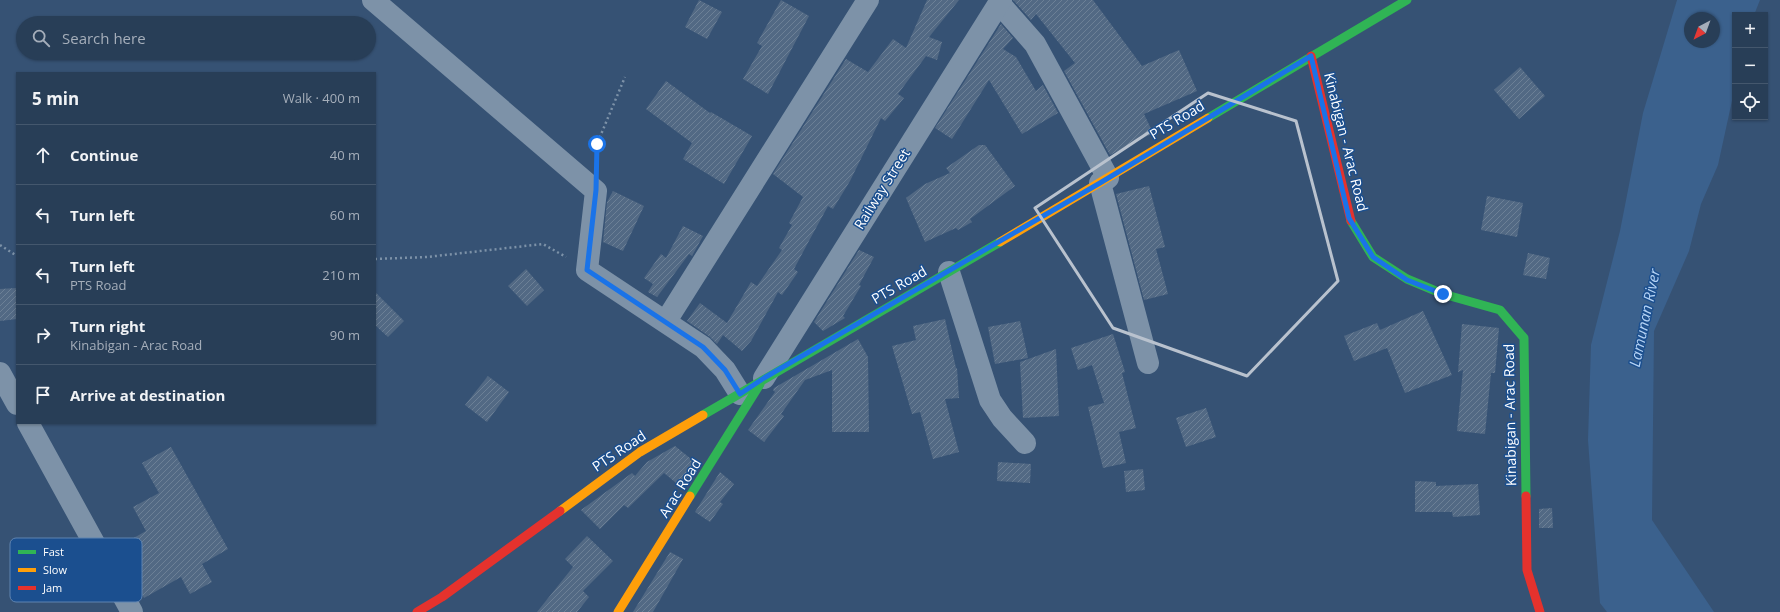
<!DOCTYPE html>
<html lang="en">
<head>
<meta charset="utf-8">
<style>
  :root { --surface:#283e57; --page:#30455d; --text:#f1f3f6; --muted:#a5aeba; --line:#44576d }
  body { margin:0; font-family:"Open Sans",sans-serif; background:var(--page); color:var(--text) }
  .controls { position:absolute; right:12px; top:12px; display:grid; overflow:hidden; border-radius:0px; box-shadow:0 1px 3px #0004 }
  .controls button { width:36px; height:36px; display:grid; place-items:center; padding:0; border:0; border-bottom:1px solid var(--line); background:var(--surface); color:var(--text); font:20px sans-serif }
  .compass { position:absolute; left:1684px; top:12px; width:36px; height:36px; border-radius:50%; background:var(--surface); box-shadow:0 1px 3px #0004; rotate:221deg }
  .stop { position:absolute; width:12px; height:12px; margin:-9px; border:3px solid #1a73e8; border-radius:50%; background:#fff }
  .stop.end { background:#1a73e8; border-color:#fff; box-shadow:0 1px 4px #0008 }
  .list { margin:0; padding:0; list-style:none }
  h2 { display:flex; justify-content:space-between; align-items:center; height:52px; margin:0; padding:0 16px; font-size:17px }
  h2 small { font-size:13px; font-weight:400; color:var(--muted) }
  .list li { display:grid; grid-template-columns:26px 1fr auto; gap:12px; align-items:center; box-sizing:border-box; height:60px; padding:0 16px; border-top:1px solid var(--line) }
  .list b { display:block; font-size:15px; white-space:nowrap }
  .list p { margin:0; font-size:13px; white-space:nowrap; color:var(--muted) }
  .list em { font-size:13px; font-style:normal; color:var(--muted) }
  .icon { flex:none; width:22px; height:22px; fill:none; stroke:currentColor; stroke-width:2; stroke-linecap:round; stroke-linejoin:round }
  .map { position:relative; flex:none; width:1780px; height:612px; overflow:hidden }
  .search { position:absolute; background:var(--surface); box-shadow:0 1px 3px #0004; left:16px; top:16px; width:360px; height:44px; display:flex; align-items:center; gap:10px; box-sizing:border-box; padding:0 14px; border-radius:22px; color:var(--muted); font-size:15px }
  .panel { position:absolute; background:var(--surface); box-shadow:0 1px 3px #0004; left:16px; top:72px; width:360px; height:352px; border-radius:0px }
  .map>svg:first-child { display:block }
  .water { fill:#3b618d; fill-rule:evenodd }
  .building { fill:url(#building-hatch) }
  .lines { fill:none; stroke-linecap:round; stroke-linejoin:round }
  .path { stroke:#7d92a8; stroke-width:2.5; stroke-dasharray:2 3; stroke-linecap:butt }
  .street { stroke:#7d92a8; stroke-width:22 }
  .fast { stroke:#30b455; stroke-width:9 }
  .slow { stroke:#ff9f0a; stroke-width:9 }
  .jam { stroke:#e5322d; stroke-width:9 }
  .route { stroke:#1a73e8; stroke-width:5 }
  .marked { fill:none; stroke:#b9c2ce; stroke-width:3; stroke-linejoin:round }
  .labels { text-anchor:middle; stroke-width:3; stroke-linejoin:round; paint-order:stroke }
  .street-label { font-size:14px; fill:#fff; stroke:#1b4f8f }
  .water-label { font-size:15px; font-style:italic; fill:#b5d3f5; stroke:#1b4f8f }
  .key { fill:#1b4f8f; stroke:#5f84b1; stroke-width:1 }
  .key-label { font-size:11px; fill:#fff }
</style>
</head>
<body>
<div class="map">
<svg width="1780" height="612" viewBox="0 0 1780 612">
  <defs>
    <pattern id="building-hatch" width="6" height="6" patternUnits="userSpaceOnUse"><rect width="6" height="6" fill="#526984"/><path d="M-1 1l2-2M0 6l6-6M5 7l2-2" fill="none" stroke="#6c8096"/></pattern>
  </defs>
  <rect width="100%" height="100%" fill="#365274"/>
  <path class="water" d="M1677,0h83l-6,15h-19v72l-17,78 -17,39 -12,47 -35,80 -2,189 62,92h-107l-7,-9 -12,-163 3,-95 29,-114 23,-118zM1690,18h24v24h-24z"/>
  <g class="building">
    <polygon points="699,0 722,12 707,39 685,27"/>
    <polygon points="781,0 809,16 768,94 743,79 762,46 757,43"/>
    <polygon points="927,0 959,0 929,37 942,42 937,60 926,56 898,94 904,98 885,121 881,118 850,181 833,209 828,206 810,239 794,269 798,272 782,295 778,292 751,341 742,351 723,335 717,344 710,337 687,321 700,303 727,323 751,282 757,286 782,250 779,248 792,225 789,223 803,197 773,174 846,59 868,72 893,39 906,48"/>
    <polygon points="1013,0 1093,0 1142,66 1179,50 1197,91 1144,114 1153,133 1110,155 1064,71 1075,63 1036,14 1031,20"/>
    <polygon points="1001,24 1013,38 1003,49 1016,57 1036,91 1043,85 1058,113 1022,134 989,80 952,139 935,128"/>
    <polygon points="1520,67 1545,96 1519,119 1494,90"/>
    <polygon points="666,81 710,113 711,112 752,136 724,184 683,159 692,143 646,109"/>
    <polygon points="979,145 985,145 1015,186 970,219 972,222 958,230 956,228 925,242 906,198 925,184 950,173 946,168"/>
    <polygon points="1149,186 1165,247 1156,249 1168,294 1144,300 1116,194"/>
    <polygon points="613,191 644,206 623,251 603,242 607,202"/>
    <polygon points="1487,196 1523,203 1517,237 1481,230"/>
    <polygon points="683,226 703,236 692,256 689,254 657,297 648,292 653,284 644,278 661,254 666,258"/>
    <polygon points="859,250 874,257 859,285 861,286 843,316 845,318 823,331 814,322"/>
    <polygon points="1528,253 1550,258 1546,279 1523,275"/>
    <polygon points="526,269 544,290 527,306 508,286"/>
    <polygon points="16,288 17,319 0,321 0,289"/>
    <polygon points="375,292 404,321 388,337 375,325"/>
    <polygon points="1423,311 1452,375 1405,393 1387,348 1354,361 1344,336 1377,323 1380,330"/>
    <polygon points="945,319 956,368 957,368 959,398 945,399 959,452 933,459 920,412 912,414 892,346 916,340 913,326"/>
    <polygon points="1020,321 1028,358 995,364 988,327"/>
    <polygon points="1462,324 1499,328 1495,373 1491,373 1485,434 1457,431 1463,370 1458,372"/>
    <polygon points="1113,334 1125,372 1122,373 1136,428 1119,432 1126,463 1103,468 1088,407 1104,403 1092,365 1078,370 1071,348"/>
    <polygon points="858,339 868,357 869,432 832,432 832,370 805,380 781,414 784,416 764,442 748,430 775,392 773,390 774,388"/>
    <polygon points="1056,349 1059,416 1023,418 1020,362"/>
    <polygon points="488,376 509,392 487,422 465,405"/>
    <polygon points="1206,408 1216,437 1186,447 1176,418"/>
    <polygon points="675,446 696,463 681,487 664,473 628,508 624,505 600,529 581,510 632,473 635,476 647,462"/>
    <polygon points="171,447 228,549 202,564 212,582 190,594 181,577 144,598 116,548 146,531 133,507 159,493 142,463"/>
    <polygon points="998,462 1031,464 1030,483 997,481"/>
    <polygon points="1143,469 1145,490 1126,492 1124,471"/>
    <polygon points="720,472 734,484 720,502 723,504 710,522 695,512"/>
    <polygon points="1415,481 1436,482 1436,486 1478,484 1480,515 1453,517 1452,512 1415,512"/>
    <polygon points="1552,508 1553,528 1539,528 1539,509"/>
    <polygon points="587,536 613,561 583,591 589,597 577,612 537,612 573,567 565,559"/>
    <polygon points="670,552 683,559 653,612 633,612"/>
  </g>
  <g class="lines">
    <g class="path">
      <polyline points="597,162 597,144 625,77"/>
      <polyline points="0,245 17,256"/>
      <polyline points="375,259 427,257 543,244 566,257"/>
    </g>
    <g class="street">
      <polyline points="373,0 596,191 587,270 703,347 725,370 740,394"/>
      <polyline points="999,3 1035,44 1108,178"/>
      <polyline points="1100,183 1148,363"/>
      <polyline points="949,272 990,400 1002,418 1025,443"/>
      <polyline points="666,321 868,0"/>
      <polyline points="0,373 17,404"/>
      <polyline points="764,378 1001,0"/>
      <polyline points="28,423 132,612"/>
    </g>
    <g class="fast">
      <polyline points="1208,118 1407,0"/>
      <polyline points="1351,221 1373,257 1407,279 1443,294 1500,310 1524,338 1526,496"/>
      <polyline points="703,415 1000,242"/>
      <polyline points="690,496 760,384"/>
    </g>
    <g class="slow">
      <polyline points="1000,242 1208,118"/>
      <polyline points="560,511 640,452 703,415"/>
      <polyline points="618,612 690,496"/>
    </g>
    <g class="jam">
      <polyline points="1311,56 1351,221"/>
      <polyline points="1526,496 1527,570 1540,612"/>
      <polyline points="417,612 442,597 560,511"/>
    </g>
  </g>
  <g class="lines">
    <polyline class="route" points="597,144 596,190 587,270 703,347 725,370 740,394 764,378 1100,183 1311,56 1349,218 1373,257 1407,280 1443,294"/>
  </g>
  <path class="marked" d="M1208,93l88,28 42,160 -91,95 -134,-48 -78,-120z"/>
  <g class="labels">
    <g class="street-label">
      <text transform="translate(1177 120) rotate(-31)" y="5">PTS Road</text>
      <text transform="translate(1346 142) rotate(76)" y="5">Kinabigan - Arac Road</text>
      <text transform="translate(882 189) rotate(-58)" y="5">Railway Street</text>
      <text transform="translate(899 285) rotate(-30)" y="5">PTS Road</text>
      <text transform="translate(1510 415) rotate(-91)" y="5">Kinabigan - Arac Road</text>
      <text transform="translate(619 451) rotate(-34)" y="5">PTS Road</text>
      <text transform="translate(680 488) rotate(-58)" y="5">Arac Road</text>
    </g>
    <g class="water-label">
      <text transform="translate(1645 318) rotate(-78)" y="5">Lamunan River</text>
    </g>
  </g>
  <rect x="10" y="538" width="132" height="64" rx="6" class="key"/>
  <rect x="18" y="550" width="18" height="4" fill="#30b455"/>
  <rect x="18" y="568" width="18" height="4" fill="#ff9f0a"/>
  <rect x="18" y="586" width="18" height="4" fill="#e5322d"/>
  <g class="key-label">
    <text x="43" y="556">Fast</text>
    <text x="43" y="574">Slow</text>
    <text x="43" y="592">Jam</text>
  </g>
</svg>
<div class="controls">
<button>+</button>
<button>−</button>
<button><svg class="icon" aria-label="locate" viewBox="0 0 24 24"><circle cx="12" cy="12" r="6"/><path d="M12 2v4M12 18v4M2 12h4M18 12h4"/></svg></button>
</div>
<svg class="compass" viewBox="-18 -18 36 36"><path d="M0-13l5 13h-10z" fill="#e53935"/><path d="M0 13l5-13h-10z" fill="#a5aeba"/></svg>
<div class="stop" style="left:597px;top:144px"></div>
<div class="stop end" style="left:1443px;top:294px"></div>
<div class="search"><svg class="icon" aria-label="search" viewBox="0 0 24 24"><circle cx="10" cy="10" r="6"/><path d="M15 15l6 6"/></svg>Search here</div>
<section class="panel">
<h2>5 min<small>Walk · 400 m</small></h2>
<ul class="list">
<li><svg class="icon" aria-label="ahead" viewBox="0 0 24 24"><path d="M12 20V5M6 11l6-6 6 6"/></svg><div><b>Continue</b></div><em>40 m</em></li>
<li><svg class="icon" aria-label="left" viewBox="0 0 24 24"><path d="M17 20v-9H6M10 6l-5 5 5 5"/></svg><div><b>Turn left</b></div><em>60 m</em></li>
<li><svg class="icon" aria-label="left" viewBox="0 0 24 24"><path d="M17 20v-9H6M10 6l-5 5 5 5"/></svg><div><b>Turn left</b><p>PTS Road</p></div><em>210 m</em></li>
<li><svg class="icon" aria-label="right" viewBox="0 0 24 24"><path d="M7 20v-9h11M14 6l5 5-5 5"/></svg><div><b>Turn right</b><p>Kinabigan - Arac Road</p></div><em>90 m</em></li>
<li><svg class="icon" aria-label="arrive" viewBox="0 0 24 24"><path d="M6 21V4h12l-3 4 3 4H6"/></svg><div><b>Arrive at destination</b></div></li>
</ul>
</section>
</div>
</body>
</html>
